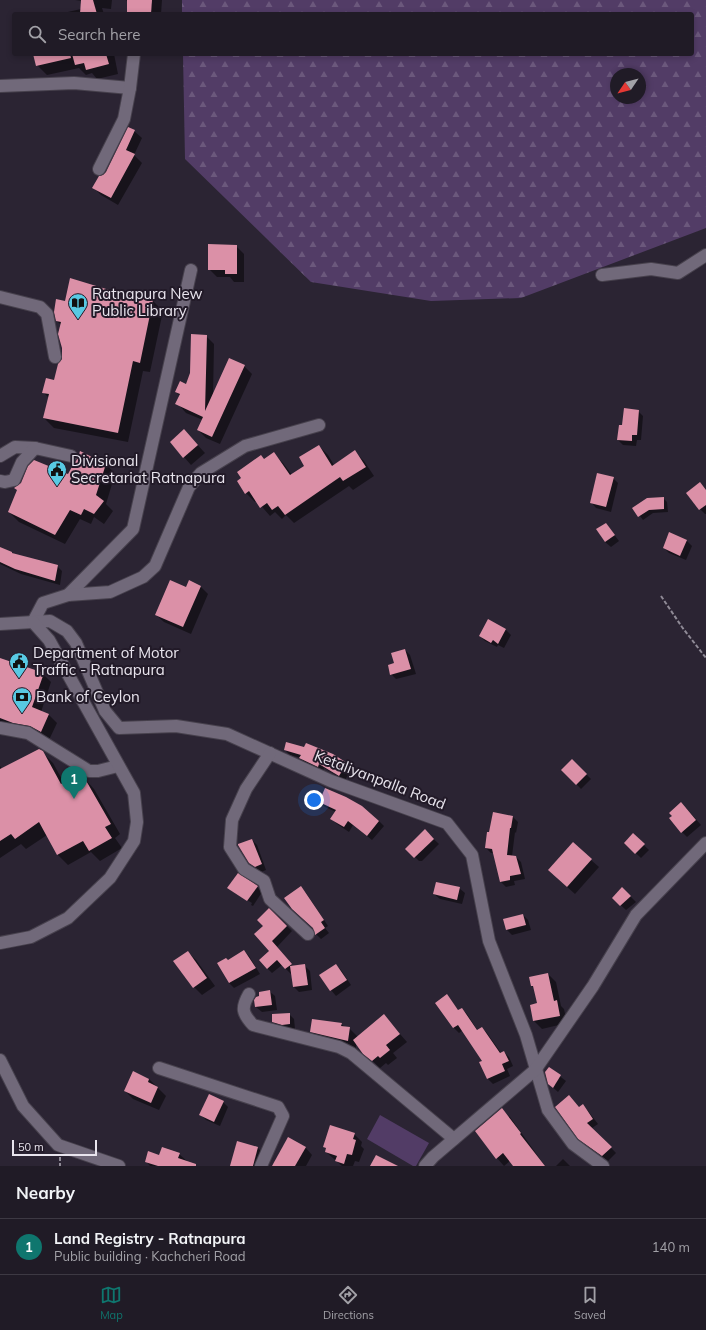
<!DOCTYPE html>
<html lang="en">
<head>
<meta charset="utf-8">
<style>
  :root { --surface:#201b26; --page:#28242e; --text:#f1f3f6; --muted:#a2a1a7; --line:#3d3943; --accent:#0f766e }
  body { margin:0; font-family:Mulish,sans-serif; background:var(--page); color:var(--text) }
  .compass { position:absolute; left:610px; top:68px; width:36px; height:36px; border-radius:50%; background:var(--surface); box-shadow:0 2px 6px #0003; rotate:235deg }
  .scale { position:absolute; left:12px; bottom:10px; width:85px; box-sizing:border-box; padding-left:4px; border:2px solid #e8e4ed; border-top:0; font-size:11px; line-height:14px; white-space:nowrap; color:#e8e4ed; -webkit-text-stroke:3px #221a28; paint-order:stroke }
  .you { position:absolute; left:314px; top:800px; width:14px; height:14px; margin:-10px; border:3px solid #fff; border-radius:50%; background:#1a73e8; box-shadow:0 0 0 6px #1a73e833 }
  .badge { display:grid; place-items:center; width:26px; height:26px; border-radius:50%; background:var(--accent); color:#fff; font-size:13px; font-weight:700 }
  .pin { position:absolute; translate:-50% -33px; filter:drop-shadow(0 1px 2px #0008) }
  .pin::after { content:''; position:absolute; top:21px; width:14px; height:12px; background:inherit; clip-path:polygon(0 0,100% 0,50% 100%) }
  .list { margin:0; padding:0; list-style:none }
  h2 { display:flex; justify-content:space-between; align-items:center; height:52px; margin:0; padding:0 16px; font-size:17px }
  h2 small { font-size:13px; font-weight:400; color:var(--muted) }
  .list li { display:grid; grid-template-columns:26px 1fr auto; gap:12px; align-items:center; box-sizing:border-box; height:56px; padding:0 16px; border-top:1px solid var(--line) }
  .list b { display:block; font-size:15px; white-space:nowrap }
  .list p { margin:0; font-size:13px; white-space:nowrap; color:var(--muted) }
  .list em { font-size:13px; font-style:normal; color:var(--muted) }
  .icon { flex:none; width:22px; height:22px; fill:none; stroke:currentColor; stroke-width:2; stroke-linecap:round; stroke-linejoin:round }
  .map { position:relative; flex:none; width:706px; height:1166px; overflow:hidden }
  .search { position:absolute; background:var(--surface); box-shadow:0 2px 6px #0003; left:12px; right:12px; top:12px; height:44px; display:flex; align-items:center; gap:10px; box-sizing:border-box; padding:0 14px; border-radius:4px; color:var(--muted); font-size:15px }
  .sheet { height:108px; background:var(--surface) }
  nav { display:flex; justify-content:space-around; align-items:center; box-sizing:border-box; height:56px; border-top:1px solid var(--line); background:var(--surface); font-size:11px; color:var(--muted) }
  nav a { display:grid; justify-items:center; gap:2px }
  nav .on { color:var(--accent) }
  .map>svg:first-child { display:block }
  .forest { fill:url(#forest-firs); fill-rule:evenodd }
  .park { fill:#523c66 }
  .shadow { fill:#0007 }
  .building { fill:#db90a7 }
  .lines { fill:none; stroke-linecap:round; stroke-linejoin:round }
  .minor-casing { stroke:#47414d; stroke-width:14 }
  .path { stroke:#8f8a96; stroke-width:2; stroke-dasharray:4 2; stroke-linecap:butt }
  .minor { stroke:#71697a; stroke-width:12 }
  .labels { text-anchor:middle; stroke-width:4; stroke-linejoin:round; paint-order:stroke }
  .poi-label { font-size:15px; fill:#e8e4ed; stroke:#221a28; text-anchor:start }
  .street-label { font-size:15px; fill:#e8e4ed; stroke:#221a28 }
</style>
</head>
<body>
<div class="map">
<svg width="706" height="1166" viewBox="0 0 706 1166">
  <defs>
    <pattern id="forest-firs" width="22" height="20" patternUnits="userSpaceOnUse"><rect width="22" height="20" fill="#523c66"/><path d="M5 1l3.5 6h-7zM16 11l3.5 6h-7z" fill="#6b587c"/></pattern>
  </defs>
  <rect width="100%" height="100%" fill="#2b2433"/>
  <path class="forest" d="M182,0h524v228l-185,70 -90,3 -120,-19 -126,-123 -2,-105h509v-40h-510zM616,74h24v24h-24z"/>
  <polygon class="park" points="380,1115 429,1143 416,1166 413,1166 367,1139"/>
  <g class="shadow">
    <polygon points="75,0 112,0 111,9 102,8 104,14 59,14 81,9 82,1"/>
    <polygon points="120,0 162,0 161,14 128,14 128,2 126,0"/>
    <polygon points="34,54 114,54 118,74 97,79 92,73 86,75 79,68 47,75 37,65"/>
    <polygon points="134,131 142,138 134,155 142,163 118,205 101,195 94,188 103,176"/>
    <polygon points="236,246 244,254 244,282 234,282 230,277 217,277 209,269"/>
    <polygon points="116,292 153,301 163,311 150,372 143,371 128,442 54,428 44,418 49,398 43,392 55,382 63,359 61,325 57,321 66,302"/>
    <polygon points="206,336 214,344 213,396 244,366 252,374 220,444 206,438 198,430 203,420 186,413 178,404 180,396 176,392 186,385"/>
    <polygon points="638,411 643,416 641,440 637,440 636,446 623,445 618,440 623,426"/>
    <polygon points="192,439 205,453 191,465 184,457"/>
    <polygon points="319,446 328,455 334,465 355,452 364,461 374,476 353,490 349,486 294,523 286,515 282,519 275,512 270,516 257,501 255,502 246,493 265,460 274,454 283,463 292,475 305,466"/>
    <polygon points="106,464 115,474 106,504 113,511 104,524 94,517 91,524 80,519 65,544 19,522 9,512"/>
    <polygon points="613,478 618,483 611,512 596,508 591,502"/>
    <polygon points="706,490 706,514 705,514 700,509"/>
    <polygon points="663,498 667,502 668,512 653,513 643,520 634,508"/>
    <polygon points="606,524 619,541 611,547 605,542"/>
    <polygon points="687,541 692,546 686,560 669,553 664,548"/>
    <polygon points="0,548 14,554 57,566 62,571 60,585 21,574 0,564"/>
    <polygon points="200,586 208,594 191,634 164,622 156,615 187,589"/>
    <polygon points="489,620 506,630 511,635 504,648 498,645 497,647 485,641 480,636"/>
    <polygon points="405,650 410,655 416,674 396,679 391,674 395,664"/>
    <polygon points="0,659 43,674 51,682 41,712 49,715 57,723 49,740 0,721"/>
    <polygon points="285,750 332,755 347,764 352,769 345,780 324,768 323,771 305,763 301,758 290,755"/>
    <polygon points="42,752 53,763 64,783 84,778 94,789 120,834 115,838 122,848 100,861 91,852 68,865 57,854 47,835 26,849 21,844 0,858 0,766 2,769"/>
    <polygon points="572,760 591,779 581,789 563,770"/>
    <polygon points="320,802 379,821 384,826 372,840 353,825 349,832 337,824 332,819 336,812 325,807"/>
    <polygon points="686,808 701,825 687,837 682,832"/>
    <polygon points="493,813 513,817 518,822 516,833 515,832 512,856 516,857 521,862 525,879 514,881 515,885 506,887 501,882 494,853 491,853 486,848"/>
    <polygon points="425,831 439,844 422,861 419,861 407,849"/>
    <polygon points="633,835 649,850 641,858 625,843"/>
    <polygon points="252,840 257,845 266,870 261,872 250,863"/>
    <polygon points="591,860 599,867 575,894 557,878"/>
    <polygon points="257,887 262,892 253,906 251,905 252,903 233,891 233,892 229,888"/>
    <polygon points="301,888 306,893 328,926 325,928 329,933 321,939 316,934"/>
    <polygon points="459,888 465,893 462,904 440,899 434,894"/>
    <polygon points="622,888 636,902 626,910 613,898"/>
    <polygon points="269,909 292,931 277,947 293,967 304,965 310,971 312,990 299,992 294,987 292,973 291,974 282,965 272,973 267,968 271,951 265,926"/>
    <polygon points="523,915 528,920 531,930 512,935 507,930"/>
    <polygon points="244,951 249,956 260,974 234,988 229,983 228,961"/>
    <polygon points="188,952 196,960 215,986 202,995 194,987"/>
    <polygon points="336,965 341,970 351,985 336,996 331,990 321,975"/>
    <polygon points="548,974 556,982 561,1006 564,1009 567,1023 542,1029 534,1021 531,1006 538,1004 535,989 532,986"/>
    <polygon points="269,991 275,996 277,1010 262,1012 256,1007"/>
    <polygon points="447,996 459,1011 462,1009 467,1014 478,1031 482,1028 487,1033 501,1053 504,1052 509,1057 513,1066 507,1069 510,1076 493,1084 488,1079 484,1061 463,1030 459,1033 454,1028 437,1003"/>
    <polygon points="289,1014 294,1019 295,1029 288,1029 278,1027 273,1022"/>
    <polygon points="384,1016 407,1042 393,1053 397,1058 388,1065 386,1063 380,1068 364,1053 356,1043 356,1048 319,1039 311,1032 341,1024 345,1027 349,1028 358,1037"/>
    <polygon points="549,1068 566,1081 558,1092 549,1084"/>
    <polygon points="149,1079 166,1096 159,1110 133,1099 125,1091"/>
    <polygon points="569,1096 580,1108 583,1106 588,1111 598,1124 592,1128 616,1153 608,1161 585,1144"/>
    <polygon points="223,1102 228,1107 220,1126 206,1120 201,1115"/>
    <polygon points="502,1110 510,1117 545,1166 513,1166 510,1161 504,1166 497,1158"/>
    <polygon points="354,1134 362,1142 361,1146 364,1149 359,1162 355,1161 353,1166 342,1166 326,1152 327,1149 324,1147"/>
    <polygon points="237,1142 258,1148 266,1156 263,1166 231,1166"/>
    <polygon points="305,1147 312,1155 306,1166 273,1166"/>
    <polygon points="179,1154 188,1162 194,1166 150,1166 146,1161 160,1156"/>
    <polygon points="563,1159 570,1166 556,1166"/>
  </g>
  <g class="building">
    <polygon points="81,0 93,0 97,14 80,14"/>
    <polygon points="127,0 152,0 151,14 127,14"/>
    <polygon points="33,54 70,54 71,58 36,66"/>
    <polygon points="72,54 106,54 109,64 86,70 84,63 75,65"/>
    <polygon points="128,127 135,130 126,150 135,154 111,198 92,188 99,176 103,175 106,172"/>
    <polygon points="208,244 237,245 237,274 225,274 225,270 208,270"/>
    <polygon points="70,278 116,292 153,300 140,363 133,361 118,433 43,418 49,394 42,393 46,378 54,380 58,364 62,359 62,348 58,334 61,322 56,321 54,312 56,299 65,301"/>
    <polygon points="191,334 207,335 205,411 229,358 245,365 212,437 197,430 203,417 175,404 180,394 175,392 180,381 186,384 190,373"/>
    <polygon points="624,408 639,410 637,435 632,435 632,441 617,440 619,425 622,425"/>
    <polygon points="184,429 198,445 183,458 170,442"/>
    <polygon points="319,445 332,466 355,450 366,467 343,481 340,477 285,515 278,506 272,510 267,503 260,508 249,491 245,494 237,481 241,478 237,472 261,455 264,459 274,452 290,475 304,466 299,457"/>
    <polygon points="80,451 106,464 96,495 104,501 94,514 84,509 81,515 70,510 55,535 8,512 17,490 14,488 21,483 28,466 34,460 68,474 74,463 78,458"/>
    <polygon points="597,473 614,477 606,507 590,503"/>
    <polygon points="700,482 706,490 706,505 699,510 686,493"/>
    <polygon points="664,497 664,509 649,510 638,517 632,508 647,498"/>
    <polygon points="606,523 615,535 605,542 596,529"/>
    <polygon points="669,532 687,540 680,556 663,548"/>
    <polygon points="0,547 12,552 12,553 58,565 55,581 15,569 0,562"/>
    <polygon points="170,580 186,587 189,580 201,586 183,627 155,615"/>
    <polygon points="488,619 506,629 498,644 493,640 491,643 479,636"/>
    <polygon points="405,649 411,669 390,675 388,665 394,663 391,653"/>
    <polygon points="0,658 44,673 32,707 49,714 41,732 30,726 13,723 0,718"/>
    <polygon points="286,742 304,747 306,743 333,754 347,763 339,776 319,764 318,767 299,758 301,755 284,750"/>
    <polygon points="39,749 43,751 61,784 79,773 84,777 111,824 105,827 112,838 89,851 83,841 57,855 39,822 15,839 11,834 0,841 0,769"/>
    <polygon points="572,759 587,774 576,785 561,770"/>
    <polygon points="325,788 346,797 362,806 379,821 367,836 348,821 344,827 330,819 336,810 319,802"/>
    <polygon points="681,802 696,820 681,833 669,818 672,816 669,813"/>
    <polygon points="493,812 513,816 511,828 510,828 507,855 516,856 521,874 510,876 510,880 500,882 492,849 485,848 487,832 489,832"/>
    <polygon points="425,829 434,839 414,858 405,849"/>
    <polygon points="633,833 645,844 635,854 624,843"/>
    <polygon points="252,839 262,864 255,867 249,863 238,845 238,844"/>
    <polygon points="573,842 592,859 567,887 548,870"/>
    <polygon points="238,873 258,886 247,901 227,888"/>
    <polygon points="436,882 460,887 457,900 433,894"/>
    <polygon points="301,886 324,920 321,922 325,928 315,935 313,928 292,909 284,898"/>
    <polygon points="622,887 631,896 620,906 612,898"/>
    <polygon points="269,908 287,926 272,941 292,964 285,969 277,960 267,969 259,960 269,951 254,934 263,926 257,920"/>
    <polygon points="523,914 526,925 506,930 503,919"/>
    <polygon points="244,950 256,968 229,983 217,963 226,958 228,960"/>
    <polygon points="188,951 207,978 193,988 173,961"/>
    <polygon points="305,964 308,985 293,987 290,966"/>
    <polygon points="336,964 347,980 330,991 319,975"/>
    <polygon points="548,973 554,1001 557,1000 560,1016 533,1021 530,1005 537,1003 533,986 531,986 529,977"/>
    <polygon points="270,990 272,1005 255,1007 254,1000 256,997 259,996 259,992"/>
    <polygon points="447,994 458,1010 462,1008 477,1030 482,1027 500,1053 504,1051 509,1061 502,1064 505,1071 487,1079 479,1062 482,1061 458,1025 453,1028 435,1003"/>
    <polygon points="290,1013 290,1024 282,1025 272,1022 272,1014"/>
    <polygon points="384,1014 400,1034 386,1045 390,1050 380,1058 378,1056 372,1061 363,1054 353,1040"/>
    <polygon points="312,1019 342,1023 341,1026 350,1027 348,1041 310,1032"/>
    <polygon points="549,1067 561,1075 553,1088 548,1084 545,1072"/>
    <polygon points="133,1071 149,1079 148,1082 158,1087 151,1103 124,1091"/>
    <polygon points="209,1094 224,1101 214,1122 199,1115"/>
    <polygon points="569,1095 579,1107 583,1104 593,1119 587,1123 612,1147 602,1156 578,1139 555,1107"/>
    <polygon points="502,1108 521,1133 520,1134 545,1166 513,1166 503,1153 496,1159 475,1131"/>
    <polygon points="330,1125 355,1133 353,1139 356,1140 352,1155 347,1154 344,1164 335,1161 337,1156 325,1152 326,1148 323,1147"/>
    <polygon points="288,1137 306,1147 295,1166 272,1166"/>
    <polygon points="237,1141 258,1147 253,1166 230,1166"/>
    <polygon points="162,1147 180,1153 178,1158 196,1164 196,1166 158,1166 145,1162 148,1151 159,1155"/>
    <polygon points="376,1155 398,1166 370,1166"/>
  </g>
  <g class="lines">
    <defs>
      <g id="minor">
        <polyline points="0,86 74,83 130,88"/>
        <polyline points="99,169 124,119 130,88 134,54"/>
        <polyline points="602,275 651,269 678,273 706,255"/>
        <polyline points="0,297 40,307 47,314 55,357"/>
        <polyline points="0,456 15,447 35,448"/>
        <polyline points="0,481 5,482 14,480 22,462 35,448 71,456"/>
        <polyline points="68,595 133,529 191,270"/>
        <polyline points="33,622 43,603 68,595 110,592 143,577 155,566 189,487 201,473 245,446 319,425"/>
        <polyline points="0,624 50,621 67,631 76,643 105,711 119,728 176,726 227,734 331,781 447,823 472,855 489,941 526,1035 548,1110 573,1144 603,1166"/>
        <polyline points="0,728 28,733 89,771 98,771 118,766"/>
        <polyline points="270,753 246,789 232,820 230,847 244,869 264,881 270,899 308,934"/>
        <polyline points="0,943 31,937 68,918 110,878 134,841 137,822 134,793 49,640 33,622"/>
        <path d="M249,994c-8,14 -7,19 4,31l86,22 12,6 103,86"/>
        <polyline points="0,1060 23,1106 58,1145 119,1166"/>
        <polyline points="159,1068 278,1107 283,1116 261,1166"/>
        <polyline points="425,1166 433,1157 535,1070 593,986 636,915 706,843"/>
      </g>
    </defs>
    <use href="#minor" class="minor-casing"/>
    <g class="path">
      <polyline points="661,596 682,627 706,658"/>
      <polyline points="60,1157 60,1166"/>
    </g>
    <use href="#minor" class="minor"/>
  </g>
  <defs>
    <symbol id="library-pin" viewBox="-11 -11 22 30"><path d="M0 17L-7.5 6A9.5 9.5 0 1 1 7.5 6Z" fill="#58c9e3" stroke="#221a28"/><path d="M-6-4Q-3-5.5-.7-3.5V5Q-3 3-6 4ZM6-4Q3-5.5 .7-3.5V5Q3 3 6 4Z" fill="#111"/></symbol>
    <symbol id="civic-pin" viewBox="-11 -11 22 30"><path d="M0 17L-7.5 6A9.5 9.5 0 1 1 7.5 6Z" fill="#58c9e3" stroke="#221a28"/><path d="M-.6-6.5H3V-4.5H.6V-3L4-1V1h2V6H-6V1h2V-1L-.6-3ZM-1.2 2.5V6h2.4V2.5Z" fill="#111"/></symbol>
    <symbol id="bank-pin" viewBox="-11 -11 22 30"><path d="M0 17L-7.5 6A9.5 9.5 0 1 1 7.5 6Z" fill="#58c9e3" stroke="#221a28"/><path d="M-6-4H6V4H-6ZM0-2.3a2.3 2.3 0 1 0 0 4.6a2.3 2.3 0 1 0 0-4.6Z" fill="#111"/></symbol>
  </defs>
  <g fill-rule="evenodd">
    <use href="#library-pin" x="67" y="292" width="22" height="30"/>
    <use href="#civic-pin" x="46" y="459" width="22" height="30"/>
    <use href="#civic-pin" x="8" y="651" width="22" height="30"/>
    <use href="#bank-pin" x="11" y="686" width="22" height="30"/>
  </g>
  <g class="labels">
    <g class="poi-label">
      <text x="92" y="299">Ratnapura New<tspan x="92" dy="17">Public Library</tspan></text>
      <text x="71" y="466">Divisional<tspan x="71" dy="17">Secretariat Ratnapura</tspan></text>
      <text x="33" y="658">Department of Motor<tspan x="33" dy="17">Traffic - Ratnapura</tspan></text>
      <text x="36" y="702">Bank of Ceylon</text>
    </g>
    <g class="street-label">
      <text transform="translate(380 780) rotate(21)" y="5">Ketaliyanpalla Road</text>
    </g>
  </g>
</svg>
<svg class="compass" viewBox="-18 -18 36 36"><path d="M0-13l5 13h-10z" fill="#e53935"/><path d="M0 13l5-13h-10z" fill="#a2a1a7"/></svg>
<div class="scale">50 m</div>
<div class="you"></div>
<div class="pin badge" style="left:74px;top:799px">1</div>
<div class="search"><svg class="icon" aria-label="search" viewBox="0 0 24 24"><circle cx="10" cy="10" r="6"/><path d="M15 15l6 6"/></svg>Search here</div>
</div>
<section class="sheet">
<h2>Nearby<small></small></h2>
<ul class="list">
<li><span class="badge">1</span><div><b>Land Registry - Ratnapura</b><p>Public building · Kachcheri Road</p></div><em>140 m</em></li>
</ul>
</section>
<nav>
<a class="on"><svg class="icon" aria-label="map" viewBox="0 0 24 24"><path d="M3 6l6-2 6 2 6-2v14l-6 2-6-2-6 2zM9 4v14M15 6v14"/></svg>Map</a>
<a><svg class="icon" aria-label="directions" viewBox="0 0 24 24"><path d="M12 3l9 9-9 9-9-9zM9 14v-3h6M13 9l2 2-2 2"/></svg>Directions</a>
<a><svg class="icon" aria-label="saved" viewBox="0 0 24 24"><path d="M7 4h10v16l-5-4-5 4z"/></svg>Saved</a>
</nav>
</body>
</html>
